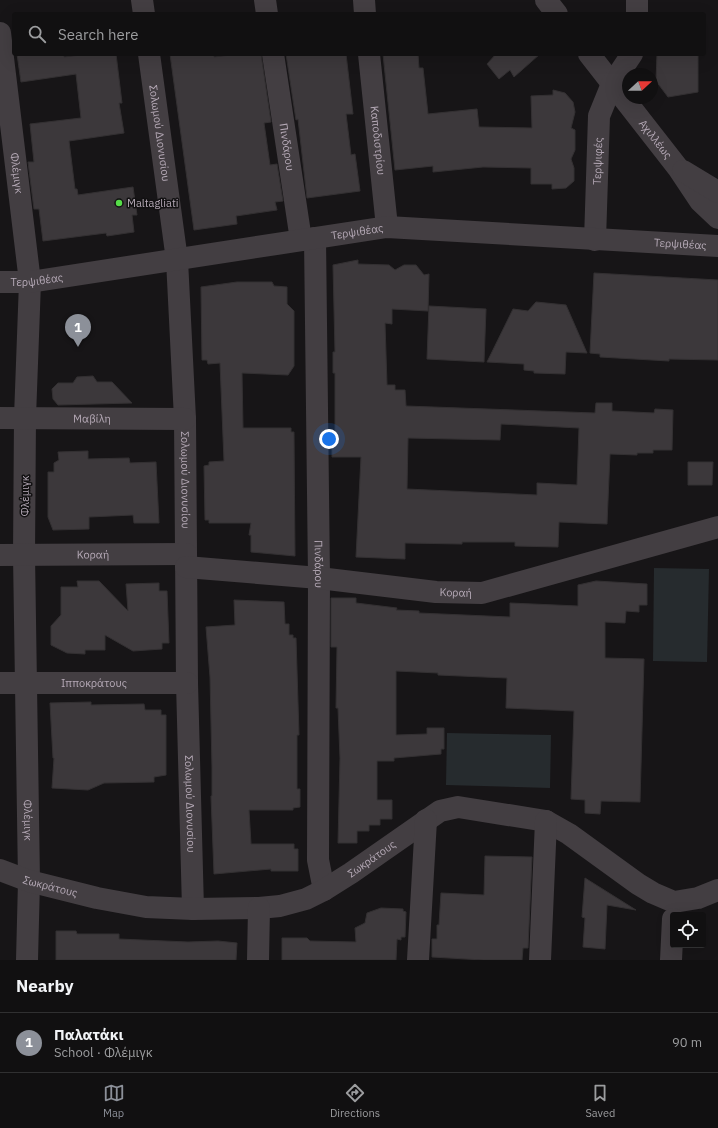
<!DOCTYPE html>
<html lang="en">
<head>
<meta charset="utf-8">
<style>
  :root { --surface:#111011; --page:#1a191a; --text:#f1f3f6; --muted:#9c9d9f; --line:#303031; --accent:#8c9099 }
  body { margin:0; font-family:"IBM Plex Sans",sans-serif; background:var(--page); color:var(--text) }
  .controls { position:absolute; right:12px; bottom:12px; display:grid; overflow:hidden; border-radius:4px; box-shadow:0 4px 16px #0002 }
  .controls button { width:36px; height:36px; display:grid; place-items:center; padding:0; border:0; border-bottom:1px solid var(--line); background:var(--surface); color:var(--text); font:20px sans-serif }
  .compass { position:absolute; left:622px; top:68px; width:36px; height:36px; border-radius:50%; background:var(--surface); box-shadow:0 4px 16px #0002; rotate:69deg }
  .you { position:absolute; left:329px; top:439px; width:14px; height:14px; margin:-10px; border:3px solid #fff; border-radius:50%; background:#1a73e8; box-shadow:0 0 0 6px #1a73e833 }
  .badge { display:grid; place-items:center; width:26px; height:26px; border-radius:50%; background:var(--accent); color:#fff; font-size:13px; font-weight:700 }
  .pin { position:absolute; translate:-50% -33px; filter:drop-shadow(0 1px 2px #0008) }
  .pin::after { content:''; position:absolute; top:21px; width:14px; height:12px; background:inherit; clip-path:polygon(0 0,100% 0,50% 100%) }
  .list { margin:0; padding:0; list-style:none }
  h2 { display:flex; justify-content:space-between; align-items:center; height:52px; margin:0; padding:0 16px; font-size:17px }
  h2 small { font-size:13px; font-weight:400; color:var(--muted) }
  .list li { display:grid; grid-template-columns:26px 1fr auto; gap:12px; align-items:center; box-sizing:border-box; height:60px; padding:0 16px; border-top:1px solid var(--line) }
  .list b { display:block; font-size:15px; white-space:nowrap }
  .list p { margin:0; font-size:13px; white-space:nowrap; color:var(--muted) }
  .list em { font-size:13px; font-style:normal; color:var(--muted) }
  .icon { flex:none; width:22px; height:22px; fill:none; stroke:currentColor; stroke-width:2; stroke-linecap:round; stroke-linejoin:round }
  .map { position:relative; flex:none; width:718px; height:960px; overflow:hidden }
  .search { position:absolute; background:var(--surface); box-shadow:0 4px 16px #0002; left:12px; right:12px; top:12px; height:44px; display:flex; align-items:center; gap:10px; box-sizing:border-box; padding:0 14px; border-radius:4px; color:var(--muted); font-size:15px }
  .sheet { height:112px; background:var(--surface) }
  nav { display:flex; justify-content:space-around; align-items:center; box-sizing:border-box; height:56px; border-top:1px solid var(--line); background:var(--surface); font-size:11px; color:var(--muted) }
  nav a { display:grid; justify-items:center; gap:2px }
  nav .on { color:var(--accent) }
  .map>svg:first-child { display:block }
  .green { fill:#262b2e }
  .building { fill:#3c383b; stroke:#333032; fill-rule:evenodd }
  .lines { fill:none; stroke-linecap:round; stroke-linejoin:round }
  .minor { stroke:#433e42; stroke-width:22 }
  .poi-dot { fill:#56dd48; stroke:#121112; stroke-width:1.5 }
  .labels { text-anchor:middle; stroke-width:3; stroke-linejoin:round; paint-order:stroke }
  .street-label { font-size:11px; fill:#b5a9b6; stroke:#121112 }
  .poi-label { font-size:11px; fill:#b5a9b6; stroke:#121112; text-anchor:start }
</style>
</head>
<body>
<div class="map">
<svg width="718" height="960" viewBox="0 0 718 960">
  <rect width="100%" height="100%" fill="#171517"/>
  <g class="green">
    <polygon points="654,568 709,569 707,662 653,661"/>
    <polygon points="447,733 551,735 550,788 446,785"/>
  </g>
  <g class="building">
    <polygon points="17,54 64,54 64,57 90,54 116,54 122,103 119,103 124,133 69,141 75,189 77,189 78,195 133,187 137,215 132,215 134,232 107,236 106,233 43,241 39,209 34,209 28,162 34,162 30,124 81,118 76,74 21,82"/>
    <polygon points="170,54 214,54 214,57 240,54 261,54 271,122 264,123 270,165 277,164 283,201 275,202 277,210 236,216 237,224 194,230"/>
    <polygon points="286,54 346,54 353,114 346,114 351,155 355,154 360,191 307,198 298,119 296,120"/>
    <polygon points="383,54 418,54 419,68 423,68 428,114 477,109 479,127 532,128 531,96 553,95 553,90 565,93 573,102 575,112 571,128 575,130 575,150 571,159 574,168 574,181 566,188 552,189 552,184 531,184 531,168 483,167 433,172 433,166 395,170"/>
    <polygon points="496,54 540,54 514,77 510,70 499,79 487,64"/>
    <polygon points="657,54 698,54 698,92 668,97 656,81"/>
    <path d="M358,260v4l31,1 6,5 9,-5h12l8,10 5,-1 -1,37 -36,-2v15l-7,-1 2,62h8v5h10l1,16 189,7 1,-10h16v8l42,2 1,-4 18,1 -1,40h-19v3h-16v2l-27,-1 -3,70 -48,-2 -1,25 -43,-1v-4h-53v2l-57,-1v16l-49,-2 5,-100h-29v-16h3v-68h-2v-21h2l-2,-87zM501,424l78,4 -2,57 -40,-2v12l-130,-6 1,-51 92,2z"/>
    <polygon points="594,273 718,280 718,360 669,359 669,361 600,357 600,354 590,353"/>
    <polygon points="237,282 272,282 274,286 287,287 287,304 294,311 294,366 288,375 242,373 243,428 291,428 291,432 294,432 295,556 251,552 251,535 249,535 251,523 209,523 209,520 205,520 204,466 209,465 209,462 224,461 220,363 208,364 207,360 202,360 201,287"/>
    <polygon points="536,302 566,305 587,353 566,352 565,374 534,373 534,371 524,370 524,364 487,362 513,309 528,311"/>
    <polygon points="429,306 486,309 484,362 427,359"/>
    <polygon points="93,376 97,382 112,382 132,403 58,405 53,399 52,389 58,383 73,383 77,377"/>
    <polygon points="88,451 88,459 129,458 130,463 156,462 159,523 134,523 133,515 89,517 89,529 53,530 48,517 48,472 54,472 54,463 59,460 58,452"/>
    <polygon points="688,462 713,462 712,485 688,485"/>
    <polygon points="77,581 99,581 128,611 126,584 159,583 159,591 167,591 169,643 162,643 162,649 133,651 105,635 105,650 85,650 85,654 67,653 51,645 51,626 61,615 61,587 78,587"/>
    <polygon points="596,581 647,584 647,605 639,605 639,612 626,611 625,623 605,622 605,658 644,659 640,802 601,801 600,814 585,813 585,800 571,799 574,711 506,708 507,678 438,675 438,673 396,671 396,735 427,734 427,728 444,728 444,749 441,749 441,754 394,758 394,761 377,761 377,800 392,800 392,819 380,819 380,825 369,825 369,831 357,831 357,843 338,843 340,758 338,708 336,708 337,647 331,647 331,598 356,598 356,603 397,608 396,610 419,611 419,613 510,617 510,603 578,606 578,585"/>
    <polygon points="234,600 284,602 285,624 289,624 289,635 293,635 293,638 296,638 299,735 297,735 297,789 300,789 300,807 293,808 293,810 249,810 251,844 294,844 294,849 298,849 298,871 271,871 271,869 214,874 211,796 212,796 212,768 210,677 206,627 235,625"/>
    <polygon points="91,702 91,705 144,704 145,710 161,710 161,715 166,715 166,775 154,777 154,782 104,783 88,790 52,788 54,758 53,758 50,703"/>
    <polygon points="485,856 532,857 528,948 523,948 522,960 483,960 432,957 432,939 437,939 437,925 439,925 441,893 484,895"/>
    <polygon points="585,878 636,910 607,905 605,949 583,947 585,918 582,917"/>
    <polygon points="381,908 403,909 403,911 406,912 405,937 401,937 401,940 397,939 396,960 282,960 282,938 307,938 310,941 356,942 355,928 365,923 367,913"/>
    <polygon points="56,931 76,931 77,934 119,934 119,939 188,942 218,941 237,943 236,960 56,960"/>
  </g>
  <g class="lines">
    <g class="minor">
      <polyline points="142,0 144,14"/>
      <polyline points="265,0 267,14"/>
      <polyline points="364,0 365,14"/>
      <polyline points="546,0 557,14"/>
      <polyline points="637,0 637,14"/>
      <path id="s1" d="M0,33l30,249 -5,135 -1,138 5,326 -2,79"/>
      <path id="s2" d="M149,54l28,206 8,159 2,264 6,226"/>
      <path id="s3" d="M273,54l28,186"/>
      <path id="s4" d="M369,54l18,173"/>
      <path id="s5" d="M589,54l89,114 22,33 18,17"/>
      <polyline points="683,171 718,192"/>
      <path id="s6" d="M315,238l4,340 -1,282 6,30"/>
      <path id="s7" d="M595,240l4,-124 13,-32 20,-30"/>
      <path id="s8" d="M0,282h30l357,-55 331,19"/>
      <path id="s9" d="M0,418l185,1"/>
      <path id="s10" d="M0,555l186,-1"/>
      <path id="s11" d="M186,567l133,11 117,14 46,1 236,-66"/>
      <path id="s12" d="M0,683h187"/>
      <path id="s13" d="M0,870l29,11 68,17 49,9 47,2 66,-1 21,-2 26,-7 18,-9 27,-17 89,-62 18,-4 88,14 23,13 69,50 15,9 21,9 24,-4 20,-8"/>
      <polyline points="258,960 259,908"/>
      <polyline points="418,960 426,820"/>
      <polyline points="540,960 546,821"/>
      <polyline points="671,960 673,919"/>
    </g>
  </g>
  <circle class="poi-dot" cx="119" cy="203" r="4"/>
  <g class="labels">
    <g class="street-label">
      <text dy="4" stroke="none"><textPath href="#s2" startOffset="80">Σολωμού Διονυσίου</textPath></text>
      <text dy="4" stroke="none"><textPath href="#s5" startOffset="108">Αχιλλέως</textPath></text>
      <text dy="4" stroke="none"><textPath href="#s4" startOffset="87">Καποδιστρίου</textPath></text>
      <text dy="4" stroke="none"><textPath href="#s3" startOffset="94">Πινδάρου</textPath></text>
      <text dy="4" stroke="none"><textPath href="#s7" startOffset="79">Τερψιφές</textPath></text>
      <text dy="4" stroke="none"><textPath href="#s1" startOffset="141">Φλέμιγκ</textPath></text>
      <text dy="4" stroke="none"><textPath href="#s8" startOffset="361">Τερψιθέας</textPath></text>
      <text dy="4" stroke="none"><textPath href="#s8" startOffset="685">Τερψιθέας</textPath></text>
      <text dy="4" stroke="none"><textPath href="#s8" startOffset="37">Τερψιθέας</textPath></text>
      <text dy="4" stroke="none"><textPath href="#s9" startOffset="92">Μαβίλη</textPath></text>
      <text dy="4" stroke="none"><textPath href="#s2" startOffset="428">Σολωμού Διονυσίου</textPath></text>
      <text transform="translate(25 496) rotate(-90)" y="4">Φλέμιγκ</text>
      <text dy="4" stroke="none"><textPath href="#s10" startOffset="93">Κοραή</textPath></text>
      <text dy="4" stroke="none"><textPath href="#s6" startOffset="326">Πινδάρου</textPath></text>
      <text dy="4" stroke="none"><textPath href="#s11" startOffset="271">Κοραή</textPath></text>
      <text dy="4" stroke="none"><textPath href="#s12" startOffset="94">Ιπποκράτους</textPath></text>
      <text dy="4" stroke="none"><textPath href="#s2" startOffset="752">Σολωμού Διονυσίου</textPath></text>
      <text dy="4" stroke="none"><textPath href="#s1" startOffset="789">Φλέμιγκ</textPath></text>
      <text dy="4" stroke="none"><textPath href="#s13" startOffset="389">Σωκράτους</textPath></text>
      <text dy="4" stroke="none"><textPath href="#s13" startOffset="53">Σωκράτους</textPath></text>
    </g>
    <g class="poi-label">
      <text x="127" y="207">Maltagliati</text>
    </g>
  </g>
</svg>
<div class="controls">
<button><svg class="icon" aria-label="locate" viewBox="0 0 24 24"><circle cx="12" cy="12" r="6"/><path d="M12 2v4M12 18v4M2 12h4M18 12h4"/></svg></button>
</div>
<svg class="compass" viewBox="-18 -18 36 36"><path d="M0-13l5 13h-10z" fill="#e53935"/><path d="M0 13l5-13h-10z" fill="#9c9d9f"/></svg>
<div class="you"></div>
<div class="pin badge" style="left:78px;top:347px">1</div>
<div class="search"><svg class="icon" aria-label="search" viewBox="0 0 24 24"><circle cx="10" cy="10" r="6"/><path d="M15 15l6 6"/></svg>Search here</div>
</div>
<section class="sheet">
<h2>Nearby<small></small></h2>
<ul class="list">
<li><span class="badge">1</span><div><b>Παλατάκι</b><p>School · Φλέμιγκ</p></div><em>90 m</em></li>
</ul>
</section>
<nav>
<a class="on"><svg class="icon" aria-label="map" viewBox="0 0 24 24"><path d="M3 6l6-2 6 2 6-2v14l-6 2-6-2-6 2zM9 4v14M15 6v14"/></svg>Map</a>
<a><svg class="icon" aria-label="directions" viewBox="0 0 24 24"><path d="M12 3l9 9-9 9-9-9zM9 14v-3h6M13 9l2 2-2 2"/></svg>Directions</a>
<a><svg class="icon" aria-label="saved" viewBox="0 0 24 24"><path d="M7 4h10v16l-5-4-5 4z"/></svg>Saved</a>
</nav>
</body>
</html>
